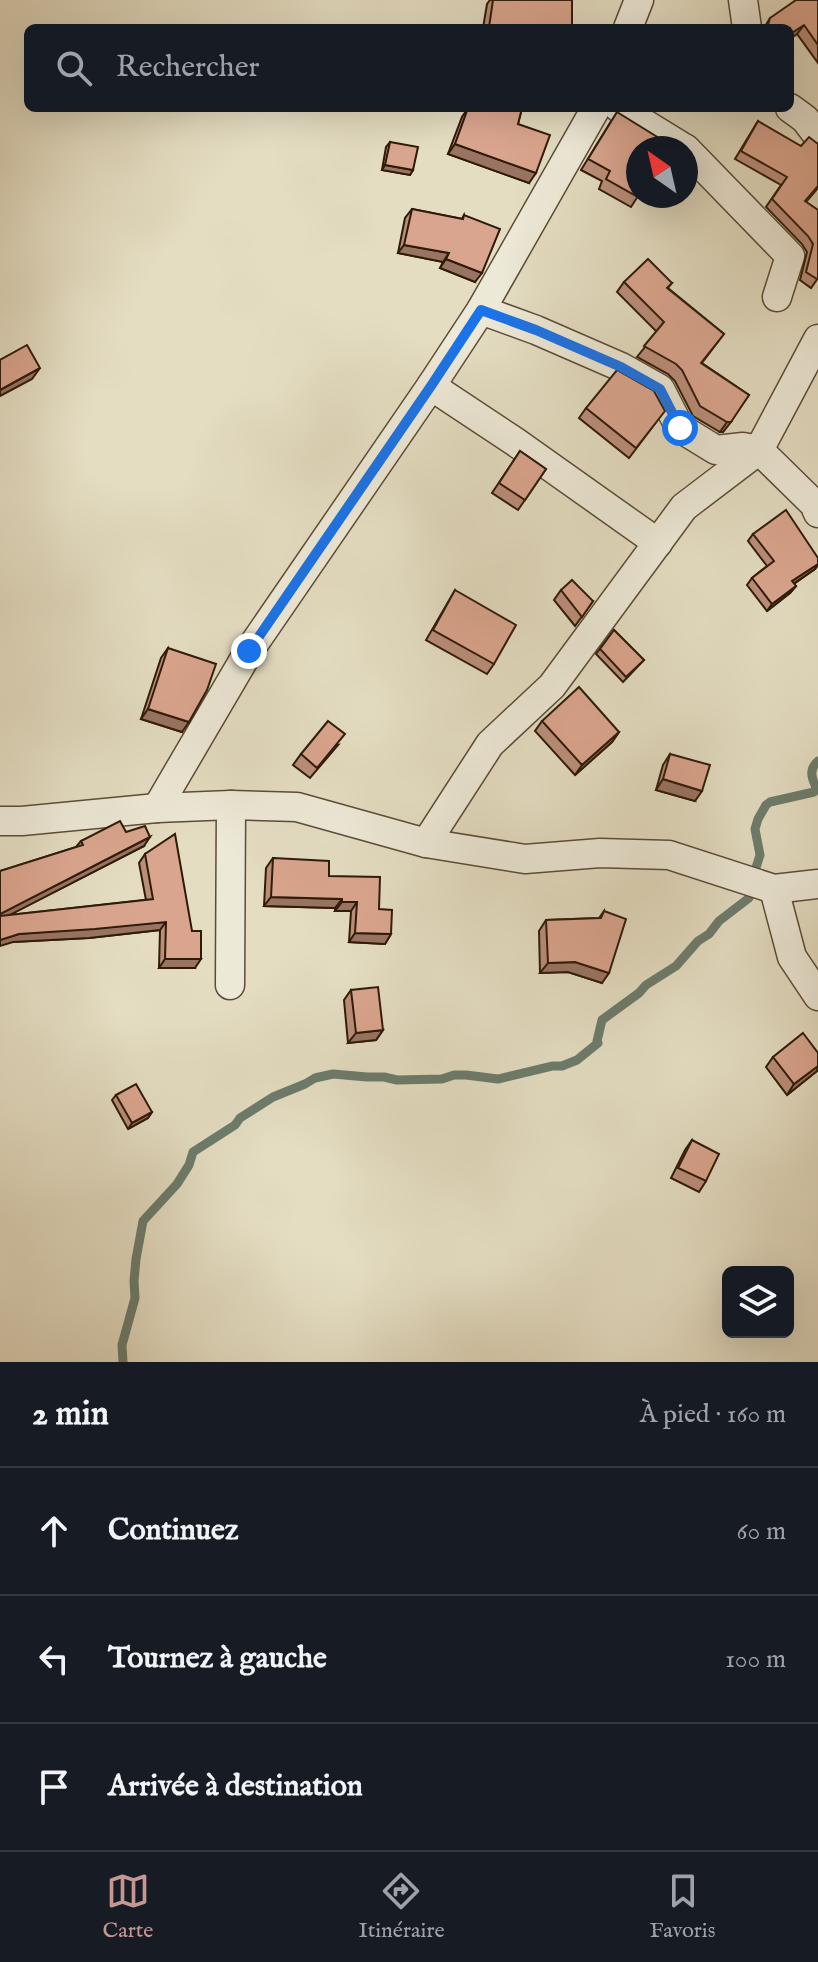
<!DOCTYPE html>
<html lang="fr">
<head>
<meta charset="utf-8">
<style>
  :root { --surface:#171b24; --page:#20242c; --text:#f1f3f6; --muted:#9ea1a6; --line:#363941; --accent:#c59692 }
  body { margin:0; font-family:"IM FELL English",serif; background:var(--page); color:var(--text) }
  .controls { position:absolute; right:24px; bottom:24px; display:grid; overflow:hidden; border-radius:12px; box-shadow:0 8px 32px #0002 }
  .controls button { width:72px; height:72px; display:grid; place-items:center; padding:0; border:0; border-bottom:2px solid var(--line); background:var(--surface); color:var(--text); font:40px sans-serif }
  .compass { position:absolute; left:626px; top:136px; width:72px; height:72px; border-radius:50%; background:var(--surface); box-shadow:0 8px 32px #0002; rotate:326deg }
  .stop { position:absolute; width:24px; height:24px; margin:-18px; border:6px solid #1a73e8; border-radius:50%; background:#fff }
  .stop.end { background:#1a73e8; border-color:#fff; box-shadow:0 2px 8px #0008 }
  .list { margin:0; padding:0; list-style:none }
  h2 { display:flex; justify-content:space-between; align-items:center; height:104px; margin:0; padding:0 32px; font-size:34px }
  h2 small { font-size:26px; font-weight:400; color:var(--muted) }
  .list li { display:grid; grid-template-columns:52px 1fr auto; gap:24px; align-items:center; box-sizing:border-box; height:128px; padding:0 32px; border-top:2px solid var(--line) }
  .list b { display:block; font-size:30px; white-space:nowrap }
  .list em { font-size:26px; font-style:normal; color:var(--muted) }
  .icon { flex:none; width:44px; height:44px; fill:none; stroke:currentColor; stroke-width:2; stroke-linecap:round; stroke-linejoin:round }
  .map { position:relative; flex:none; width:818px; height:1362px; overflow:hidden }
  .search { position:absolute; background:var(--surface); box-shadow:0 8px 32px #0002; left:24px; right:24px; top:24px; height:88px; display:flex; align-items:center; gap:20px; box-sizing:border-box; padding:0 28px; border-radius:12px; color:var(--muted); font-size:30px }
  .sheet { height:488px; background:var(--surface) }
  nav { display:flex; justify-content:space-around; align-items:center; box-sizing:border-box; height:112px; border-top:2px solid var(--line); background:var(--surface); font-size:22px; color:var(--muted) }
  nav a { display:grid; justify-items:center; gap:4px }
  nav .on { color:var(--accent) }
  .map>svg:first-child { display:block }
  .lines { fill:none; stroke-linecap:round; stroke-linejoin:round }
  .stream { stroke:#6c7c6d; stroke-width:9 }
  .minor-casing { stroke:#5c4c37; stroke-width:31 }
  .minor { stroke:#ede9d7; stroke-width:28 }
  .wall { fill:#bb8e7a; stroke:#2f1b09; stroke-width:2 }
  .shaded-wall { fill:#997463; stroke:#2f1b09; stroke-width:2 }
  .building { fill:#daa58e; stroke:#2f1b09; stroke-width:2 }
  .route { stroke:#1a73e8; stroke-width:10 }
</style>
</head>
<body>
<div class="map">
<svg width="818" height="1362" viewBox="0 0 818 1362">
  <rect width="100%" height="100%" fill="#e4ddc2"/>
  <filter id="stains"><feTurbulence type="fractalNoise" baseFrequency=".0025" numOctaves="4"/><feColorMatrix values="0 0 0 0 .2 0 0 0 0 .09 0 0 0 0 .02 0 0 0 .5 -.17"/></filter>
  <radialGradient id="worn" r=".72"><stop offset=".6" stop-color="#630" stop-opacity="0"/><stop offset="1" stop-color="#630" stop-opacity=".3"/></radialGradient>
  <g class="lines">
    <path class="stream" d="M123,1362l-1,-17 13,-47 -1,-17 2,-22 7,-38 34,-37 12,-19 4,-13 42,-27 5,-7 33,-21 32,-13 10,-6 18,-4 34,3h17l13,3 45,-1 12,-4h12l32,4 54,-13h10l15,-6 21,-17 -1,-2 5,-21 37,-27 7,-8 30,-19 22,-25 11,-7 10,-13 30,-23 4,-21 7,-22 -5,-26 3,-10 8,-14 4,-3 44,-10 2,-5c-5,-10 -7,-18 2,-26"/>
    <defs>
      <g id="minor">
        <polyline points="743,0 747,28"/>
        <polyline points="628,28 639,0"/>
        <polyline points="619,108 684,148"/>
        <polyline points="790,108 805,119 818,136"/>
        <polyline points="686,149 790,256 777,297"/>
        <polyline points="481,310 536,330 621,367 660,389 680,428 716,450 743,447 759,450 814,504 818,513"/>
        <polyline points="431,386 514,441 658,543"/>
        <polyline points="157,808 249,651 431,386 481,310 596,108"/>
        <polyline points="0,821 22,821 157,808 231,805 297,807 426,843 525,859 600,853 669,855 774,889 818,884"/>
        <polyline points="426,843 490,744 552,686 684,507 759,450 818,339"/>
        <polyline points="774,889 792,957 818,996"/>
        <polyline points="230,985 231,805"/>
      </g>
    </defs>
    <use href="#minor" class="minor-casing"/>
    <use href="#minor" class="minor"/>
  </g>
  <g class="wall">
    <polygon points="490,0 572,0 572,28 483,28 487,4"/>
    <polygon points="818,0 818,63 797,34 790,28 764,28 770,18"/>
    <polygon points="468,108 522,108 518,124 529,183 448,154 462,117"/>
    <polygon points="758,121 818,188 806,202 818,278 811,288 800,280 807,252 802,244 766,207 781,185 735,159"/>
    <polygon points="610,123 638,148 638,196 631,207 599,189 602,181 581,170"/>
    <polygon points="390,142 413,170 410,175 382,170 386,147"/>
    <polygon points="412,209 462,219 464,215 475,282 440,268 443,262 398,253 405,218"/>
    <polygon points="624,282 672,283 668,288 724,334 702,363 749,395 723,432 720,432 693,416 675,381 668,374 637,357 657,332 617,292"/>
    <polygon points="586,408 657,421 629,458 579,418"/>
    <polygon points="520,451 546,469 518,510 492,493"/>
    <polygon points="753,534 818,558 818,565 815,569 794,584 796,586 790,593 767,611 747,585 752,578 767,566 748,541"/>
    <polygon points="455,590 494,664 487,674 426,640"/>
    <polygon points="561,590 593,601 575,626 554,600"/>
    <polygon points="614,630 644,660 623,682 596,654"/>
    <polygon points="168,648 182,732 141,719 161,658"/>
    <polygon points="542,721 619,732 612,742 575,775 535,731"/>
    <polygon points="338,745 310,778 293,765 301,754"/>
    <polygon points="670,754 695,801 656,790 663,765"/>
    <polygon points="126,832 144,846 9,915 146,900 139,863 145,854 195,968 159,968 160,930 89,938 13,942 0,871 76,847 81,841"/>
    <polygon points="273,858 329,876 379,909 391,934 385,944 349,942 351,911 335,911 335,908 264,906 266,868"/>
    <polygon points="604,911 602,983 568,972 540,973 539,931 546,920 599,918"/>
    <polygon points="351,990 383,1030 376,1040 348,1043 344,1000"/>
    <polygon points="818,1053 817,1071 787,1095 766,1067 773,1057"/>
    <polygon points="116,1095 152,1112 148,1118 128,1129 112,1100"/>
    <polygon points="692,1140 706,1181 699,1192 671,1178 685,1150"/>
  </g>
  <g class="shaded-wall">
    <polygon points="804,25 797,34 790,39 790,34"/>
    <polygon points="455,144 536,173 529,183 448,154"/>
    <polygon points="385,165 413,170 410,175 382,170"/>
    <polygon points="404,245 449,253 443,262 398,253"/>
    <polygon points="446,259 482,273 475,282 440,268"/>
    <polygon points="40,368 32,379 0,396 0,390"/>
    <polygon points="727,422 731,422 723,432 720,432"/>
    <polygon points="818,564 815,569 787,588 792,581"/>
    <polygon points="796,586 790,593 767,611 772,604"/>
    <polygon points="148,709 189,722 182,732 141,719"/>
    <polygon points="619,732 612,742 575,775 582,765"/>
    <polygon points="663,779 702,791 695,801 656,790"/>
    <polygon points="150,837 144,846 0,920 0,914"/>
    <polygon points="271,897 342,899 335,908 264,906"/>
    <polygon points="342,902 357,902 351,911 335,911"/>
    <polygon points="166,922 160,930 89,938 13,942 0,946 0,940 19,934"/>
    <polygon points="355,933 391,934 385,944 349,942"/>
    <polygon points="165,959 201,959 195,968 159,968"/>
    <polygon points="575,962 609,973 602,983 568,972 540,973 548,963"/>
    <polygon points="383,1030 376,1040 348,1043 356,1033"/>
    <polygon points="818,1066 817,1071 787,1095 794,1084"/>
    <polygon points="152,1112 148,1118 128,1129 132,1123"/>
  </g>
  <g class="building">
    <polygon points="493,0 572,0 572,28 489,27"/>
    <polygon points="796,0 818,0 818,45 804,25 790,34 790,28 767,28 770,18"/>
    <polygon points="468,108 479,110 480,108 522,108 518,124 550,135 536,173 455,144"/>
    <polygon points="617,112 659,138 652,148 638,148 638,197 606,179 610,171 588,159"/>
    <polygon points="758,121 801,146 809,137 818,144 818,186 805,201 818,210 818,278 817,279 806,272 813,244 808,236 772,199 787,177 741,151"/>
    <polygon points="390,142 418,147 413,170 385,165"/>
    <polygon points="412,209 463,219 464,215 500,229 482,273 446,259 449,253 404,245"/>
    <polygon points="648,259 672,283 667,288 724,334 701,363 749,395 731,422 727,422 700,406 682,370 676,364 644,346 664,322 624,282"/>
    <polygon points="27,345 40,368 0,390 0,360"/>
    <polygon points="617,370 654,391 665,411 636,448 586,408"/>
    <polygon points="520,451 546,469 525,500 499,483"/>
    <polygon points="786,510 818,558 818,564 792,581 796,586 772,604 752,578 774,561 753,534"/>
    <polygon points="572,580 593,601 582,617 561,590"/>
    <polygon points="455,590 516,625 494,664 433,630"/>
    <polygon points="614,630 644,660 626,677 600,649"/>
    <polygon points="168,648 216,664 207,690 189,722 148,709"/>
    <polygon points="579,687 619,732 582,765 542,721"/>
    <polygon points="328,721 345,734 317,768 301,754"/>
    <polygon points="670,754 710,765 702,791 663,779"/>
    <polygon points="120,821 126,832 145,826 150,837 0,914 0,871 83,845 81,841"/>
    <polygon points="175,834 192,931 201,931 201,959 165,959 166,922 95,929 19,934 0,940 0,916 153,899 145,854"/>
    <polygon points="273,858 329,861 329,876 380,877 379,909 392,910 391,934 355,933 357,902 342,902 342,899 271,897"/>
    <polygon points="604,911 626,919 609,973 575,962 548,963 546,920 601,918"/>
    <polygon points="378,987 383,1030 356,1033 351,990"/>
    <polygon points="803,1033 818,1053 818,1066 794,1084 773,1057"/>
    <polygon points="136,1084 152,1112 132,1123 116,1095"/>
    <polygon points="692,1140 719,1154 706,1181 678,1168"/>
  </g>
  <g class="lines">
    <polyline class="route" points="249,651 431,386 481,310 536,330 621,367 660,389 680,428"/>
  </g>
  <rect width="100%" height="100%" filter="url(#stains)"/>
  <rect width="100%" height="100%" fill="url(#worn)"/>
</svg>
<div class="controls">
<button><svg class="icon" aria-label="layers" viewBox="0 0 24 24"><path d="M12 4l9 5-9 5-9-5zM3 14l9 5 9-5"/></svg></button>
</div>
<svg class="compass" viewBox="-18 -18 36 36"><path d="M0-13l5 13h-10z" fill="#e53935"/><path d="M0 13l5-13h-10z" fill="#9ea1a6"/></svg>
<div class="stop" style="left:680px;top:428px"></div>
<div class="stop end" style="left:249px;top:651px"></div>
<div class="search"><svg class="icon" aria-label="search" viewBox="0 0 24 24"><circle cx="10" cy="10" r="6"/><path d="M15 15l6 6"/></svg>Rechercher</div>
</div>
<section class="sheet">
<h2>2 min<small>À pied · 160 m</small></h2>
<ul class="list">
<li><svg class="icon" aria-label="ahead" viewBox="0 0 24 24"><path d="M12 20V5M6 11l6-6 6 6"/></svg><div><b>Continuez</b></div><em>60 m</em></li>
<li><svg class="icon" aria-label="left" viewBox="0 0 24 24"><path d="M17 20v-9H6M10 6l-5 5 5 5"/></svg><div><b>Tournez à gauche</b></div><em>100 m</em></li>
<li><svg class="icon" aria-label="arrive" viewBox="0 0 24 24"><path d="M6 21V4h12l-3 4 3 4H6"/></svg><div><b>Arrivée à destination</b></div></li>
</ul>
</section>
<nav>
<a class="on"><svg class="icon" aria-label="map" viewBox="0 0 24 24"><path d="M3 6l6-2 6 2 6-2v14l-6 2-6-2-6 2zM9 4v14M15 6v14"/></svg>Carte</a>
<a><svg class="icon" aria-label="directions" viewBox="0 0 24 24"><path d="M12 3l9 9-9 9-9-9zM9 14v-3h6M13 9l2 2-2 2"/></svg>Itinéraire</a>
<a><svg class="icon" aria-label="saved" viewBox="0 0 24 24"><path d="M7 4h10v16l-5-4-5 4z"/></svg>Favoris</a>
</nav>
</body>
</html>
